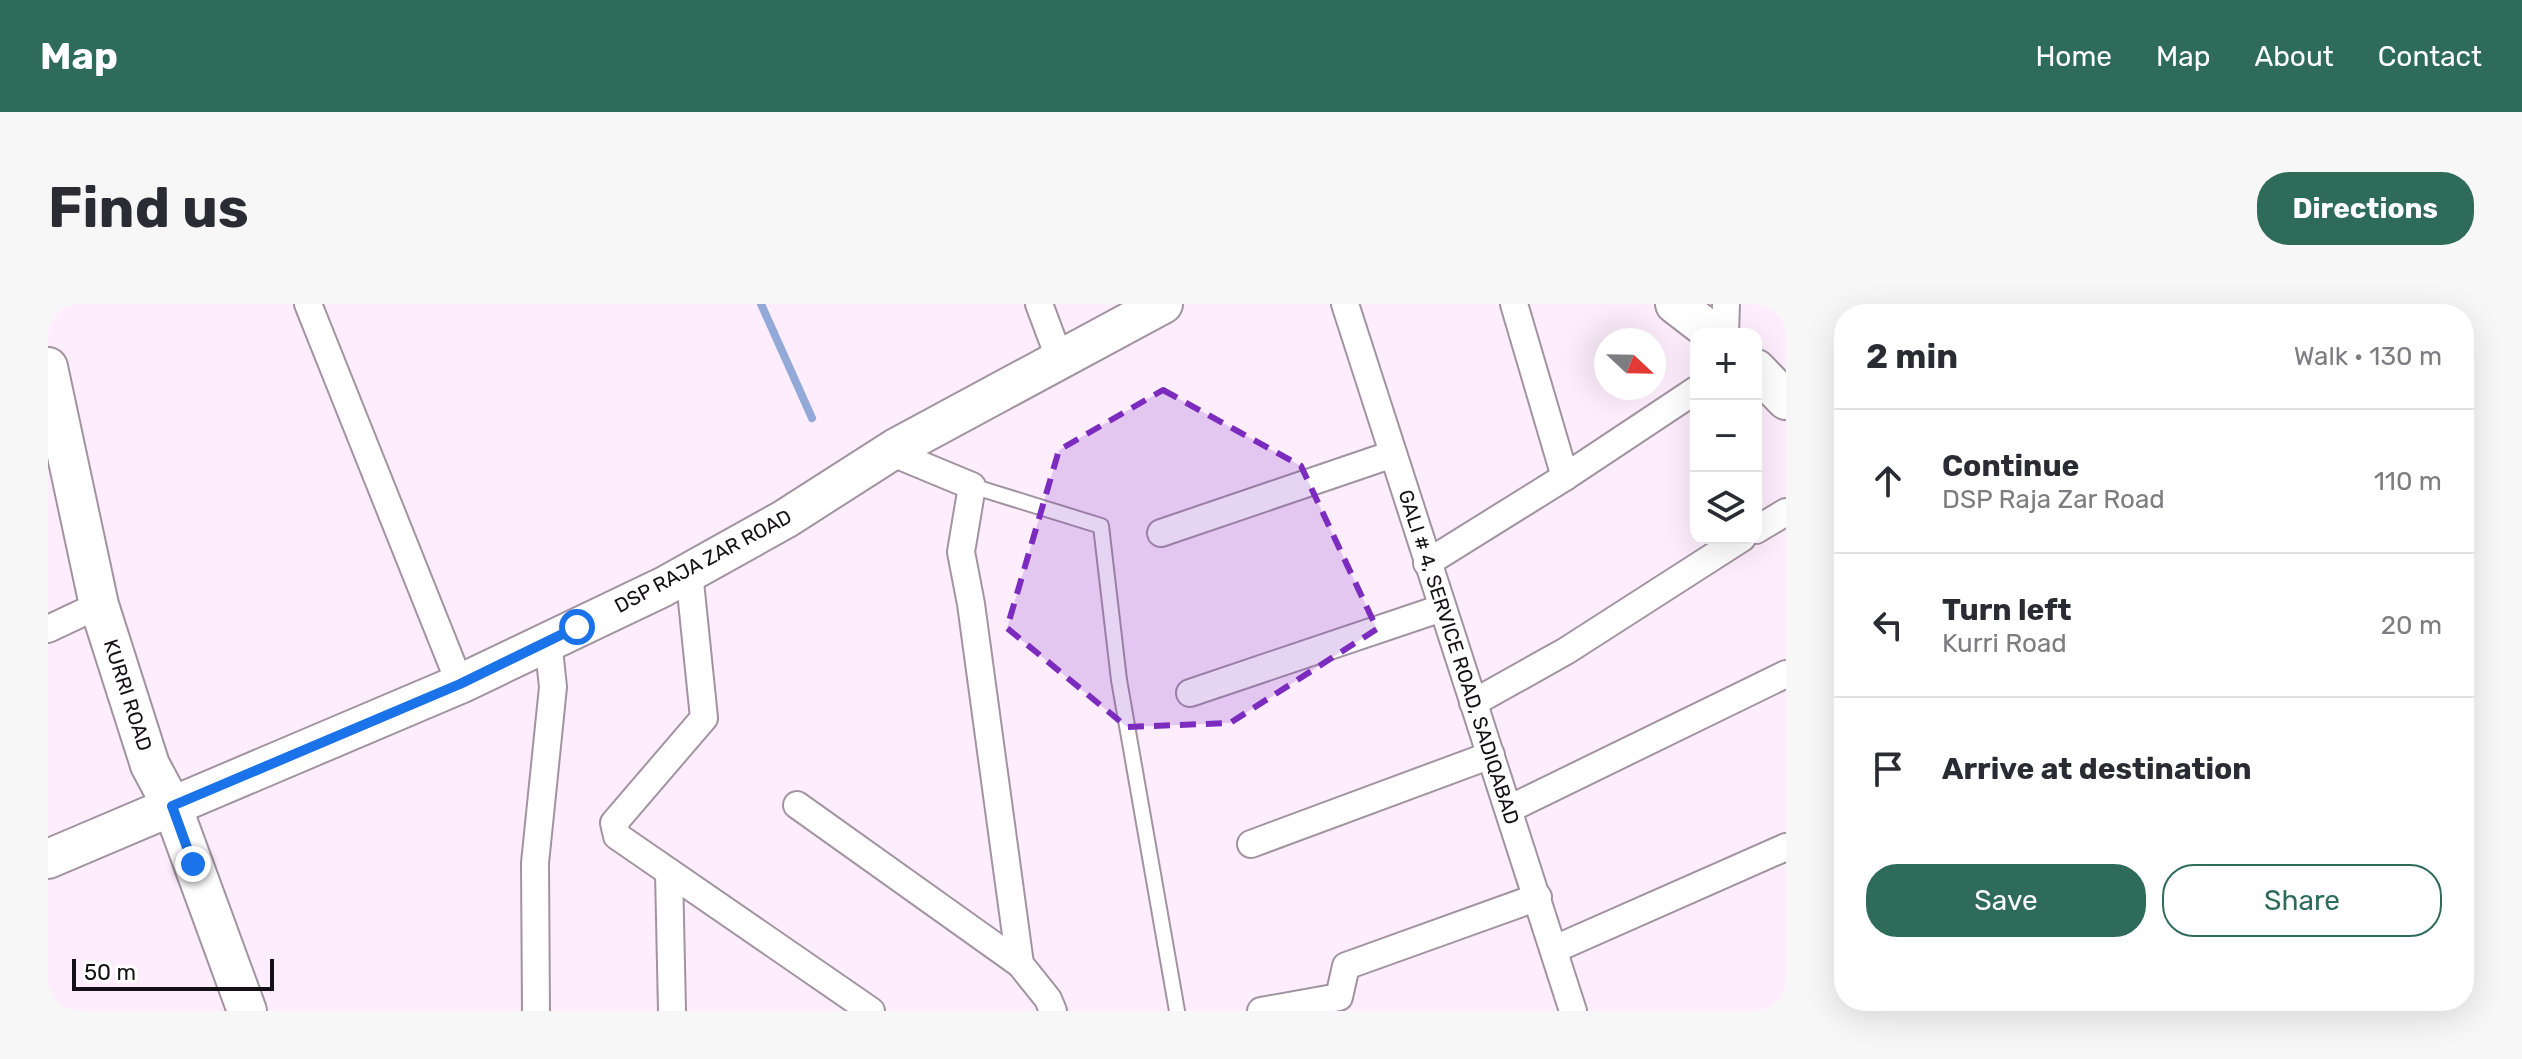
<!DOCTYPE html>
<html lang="en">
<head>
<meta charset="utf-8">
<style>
  :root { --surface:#fff; --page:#f7f7f7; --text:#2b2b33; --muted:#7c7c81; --line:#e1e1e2; --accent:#2e6c59 }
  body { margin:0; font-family:Rubik,sans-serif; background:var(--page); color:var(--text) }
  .controls { position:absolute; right:24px; top:24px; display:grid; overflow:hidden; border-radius:16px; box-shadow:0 8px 32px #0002 }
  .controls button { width:72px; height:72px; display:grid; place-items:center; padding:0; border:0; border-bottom:2px solid var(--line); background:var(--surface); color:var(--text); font:40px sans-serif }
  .compass { position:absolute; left:1546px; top:24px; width:72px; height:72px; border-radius:50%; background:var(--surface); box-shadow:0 8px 32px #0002; rotate:112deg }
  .scale { position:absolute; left:24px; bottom:20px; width:202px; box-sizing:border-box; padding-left:8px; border:4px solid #151015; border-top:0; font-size:22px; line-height:28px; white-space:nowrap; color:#151015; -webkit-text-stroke:6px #fff; paint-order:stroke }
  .stop { position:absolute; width:24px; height:24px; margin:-18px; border:6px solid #1a73e8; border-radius:50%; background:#fff }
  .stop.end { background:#1a73e8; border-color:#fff; box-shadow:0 2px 8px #0008 }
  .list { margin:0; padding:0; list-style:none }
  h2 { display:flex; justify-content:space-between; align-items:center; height:104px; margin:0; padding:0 32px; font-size:34px }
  h2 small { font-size:26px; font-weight:400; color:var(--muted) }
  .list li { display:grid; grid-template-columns:52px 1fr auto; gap:24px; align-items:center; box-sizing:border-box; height:144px; padding:0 32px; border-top:2px solid var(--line) }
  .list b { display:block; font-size:30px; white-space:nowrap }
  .list p { margin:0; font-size:26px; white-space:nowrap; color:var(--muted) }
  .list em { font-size:26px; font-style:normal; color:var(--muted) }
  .actions { display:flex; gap:16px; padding:24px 32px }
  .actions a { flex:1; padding:18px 0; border:2px solid var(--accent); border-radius:32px; text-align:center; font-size:28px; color:var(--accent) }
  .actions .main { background:var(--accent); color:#fff }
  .icon { flex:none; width:44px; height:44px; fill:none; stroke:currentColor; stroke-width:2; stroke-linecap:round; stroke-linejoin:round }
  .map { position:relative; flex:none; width:1738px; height:707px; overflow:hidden; border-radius:32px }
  header { display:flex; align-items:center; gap:48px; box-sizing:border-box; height:112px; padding:0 40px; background:var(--accent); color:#fff }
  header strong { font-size:38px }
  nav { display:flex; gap:44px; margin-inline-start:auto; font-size:28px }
  .intro { display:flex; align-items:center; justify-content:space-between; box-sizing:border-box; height:192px; padding:0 48px }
  h1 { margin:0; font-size:56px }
  .button { padding:20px 36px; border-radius:32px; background:var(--accent); color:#fff; font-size:28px; font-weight:700 }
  main { display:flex; gap:48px; padding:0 48px }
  aside { flex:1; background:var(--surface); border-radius:32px; box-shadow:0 8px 32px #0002 }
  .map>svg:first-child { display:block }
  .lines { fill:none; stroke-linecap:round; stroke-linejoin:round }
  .stream { stroke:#93aad8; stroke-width:8 }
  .lane-casing { stroke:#a293a1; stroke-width:18 }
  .street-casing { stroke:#a293a1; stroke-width:30 }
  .secondary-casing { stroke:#a293a1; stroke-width:42 }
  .lane { stroke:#fff; stroke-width:14 }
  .street { stroke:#fff; stroke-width:26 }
  .secondary { stroke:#fff; stroke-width:38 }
  .route { stroke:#1a73e8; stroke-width:10 }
  .marked { fill:#7b2cbf; fill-opacity:0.2; stroke:#7b2cbf; stroke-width:6; stroke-dasharray:16 10; stroke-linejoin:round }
  .labels { text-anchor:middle; stroke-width:8; stroke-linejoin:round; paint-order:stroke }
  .street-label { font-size:20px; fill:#151015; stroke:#fff }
</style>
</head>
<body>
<header>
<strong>Map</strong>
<nav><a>Home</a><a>Map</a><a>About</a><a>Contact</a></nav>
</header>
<div class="intro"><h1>Find us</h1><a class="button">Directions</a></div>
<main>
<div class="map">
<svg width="1738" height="707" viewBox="0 0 1738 707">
  <rect width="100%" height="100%" fill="#feeefd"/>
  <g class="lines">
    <polyline class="stream" points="713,0 764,114"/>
    <defs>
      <polyline id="lane" points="924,182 1053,222 1071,376 1129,707"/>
      <g id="street">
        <polyline points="260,0 412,380"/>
        <polyline points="991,0 1012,56"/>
        <polyline points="1297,0 1525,707"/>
        <polyline points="1466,0 1517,173"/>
        <polyline points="1677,30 1678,0"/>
        <polyline points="842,148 924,182 913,248 923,300 972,660 1000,695 1005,707"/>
        <polyline points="1708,226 1738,208"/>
        <polyline points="1113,229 1345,150"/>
        <polyline points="1379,259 1517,173 1648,86"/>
        <polyline points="641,268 656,414 566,519 569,532 823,707"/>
        <polyline points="0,325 51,301"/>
        <polyline points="1142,389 1394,304"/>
        <polyline points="1425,399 1518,347 1694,234"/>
        <polyline points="749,501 972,660"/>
        <polyline points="1461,505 1738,370"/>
        <polyline points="1203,540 1443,451"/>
        <polyline points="621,568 624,707"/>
        <polyline points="1507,645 1738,543"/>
        <polyline points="488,707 487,559 505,383 500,336"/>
        <polyline points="1213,707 1291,693 1298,662 1490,593"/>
      </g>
      <g id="secondary">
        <polyline points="1627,0 1666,30"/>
        <polyline points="0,63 51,301 102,461 124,502 199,707"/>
        <polyline points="1708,65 1738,96"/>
        <polyline points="0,555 412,380 615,283 737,215 848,144 1115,0"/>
      </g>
    </defs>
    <use href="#lane" class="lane-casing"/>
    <use href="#street" class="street-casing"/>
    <use href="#secondary" class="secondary-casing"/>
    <use href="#lane" class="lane"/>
    <use href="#street" class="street"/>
    <use href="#secondary" class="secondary"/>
  </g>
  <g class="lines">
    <polyline class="route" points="145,560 124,502 412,380 529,323"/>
  </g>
  <path class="marked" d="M1115,86l138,76 76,163 -147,94 -103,4 -120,-99 52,-178z"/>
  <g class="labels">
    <g class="street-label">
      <text transform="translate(655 257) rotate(-28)" y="7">DSP RAJA ZAR ROAD</text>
      <text transform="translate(1411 353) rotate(72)" y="7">GALI # 4, SERVICE ROAD, SADIQABAD</text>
      <text transform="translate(80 391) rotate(72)" y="7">KURRI ROAD</text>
    </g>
  </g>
</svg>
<div class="controls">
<button>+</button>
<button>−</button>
<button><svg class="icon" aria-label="layers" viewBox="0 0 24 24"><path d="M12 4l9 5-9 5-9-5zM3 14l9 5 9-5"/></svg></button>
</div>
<svg class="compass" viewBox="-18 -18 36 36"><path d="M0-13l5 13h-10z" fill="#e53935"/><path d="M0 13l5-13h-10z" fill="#7c7c81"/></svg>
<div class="scale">50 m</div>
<div class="stop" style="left:529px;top:323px"></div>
<div class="stop end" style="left:145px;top:560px"></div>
</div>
<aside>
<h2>2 min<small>Walk · 130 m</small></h2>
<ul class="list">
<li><svg class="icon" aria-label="ahead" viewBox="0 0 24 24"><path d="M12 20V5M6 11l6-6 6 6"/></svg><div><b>Continue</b><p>DSP Raja Zar Road</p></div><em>110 m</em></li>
<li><svg class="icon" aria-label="left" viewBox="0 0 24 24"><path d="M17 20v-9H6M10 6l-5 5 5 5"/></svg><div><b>Turn left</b><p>Kurri Road</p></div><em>20 m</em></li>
<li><svg class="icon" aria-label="arrive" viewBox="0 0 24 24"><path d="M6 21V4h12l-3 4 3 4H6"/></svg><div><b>Arrive at destination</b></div></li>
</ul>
<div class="actions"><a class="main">Save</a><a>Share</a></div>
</aside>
</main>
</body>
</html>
